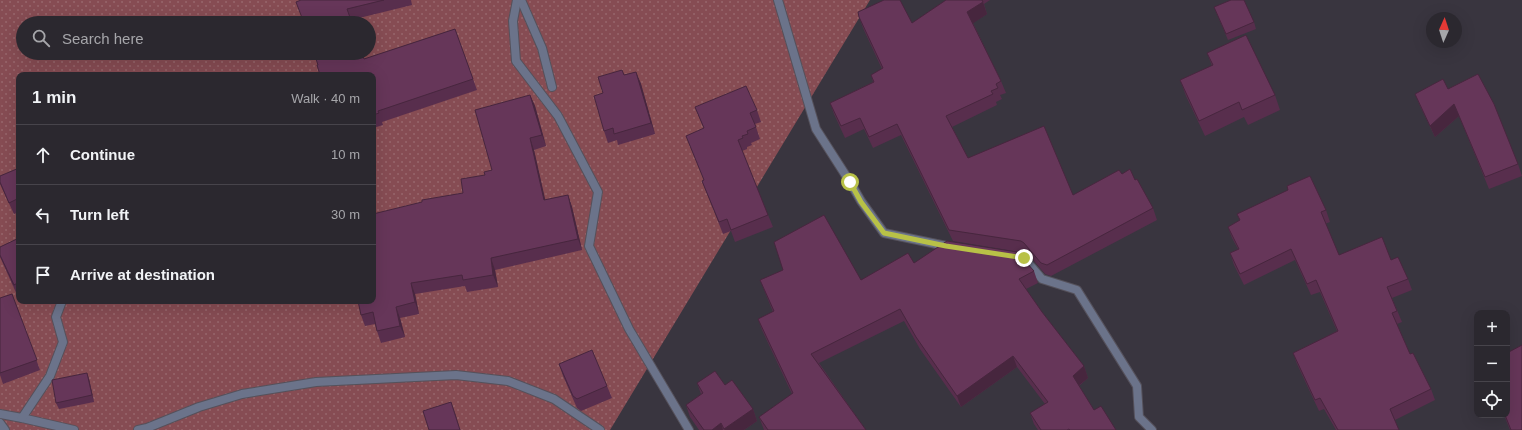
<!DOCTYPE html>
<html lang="en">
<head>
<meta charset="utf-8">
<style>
  :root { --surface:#2b282f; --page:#37343b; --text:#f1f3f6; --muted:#a6a6aa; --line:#47444b }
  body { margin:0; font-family:Helvetica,sans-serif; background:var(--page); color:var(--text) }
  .controls { position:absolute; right:12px; bottom:12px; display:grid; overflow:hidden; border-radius:8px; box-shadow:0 4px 16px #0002 }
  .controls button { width:36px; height:36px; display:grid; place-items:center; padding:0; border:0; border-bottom:1px solid var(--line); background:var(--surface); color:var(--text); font:20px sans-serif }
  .compass { position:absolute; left:1426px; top:12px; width:36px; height:36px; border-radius:50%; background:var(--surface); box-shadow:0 4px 16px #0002; rotate:3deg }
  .stop { position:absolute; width:12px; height:12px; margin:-9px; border:3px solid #b8c147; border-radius:50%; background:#fff }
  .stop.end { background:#b8c147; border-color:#fff; box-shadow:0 1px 4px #0008 }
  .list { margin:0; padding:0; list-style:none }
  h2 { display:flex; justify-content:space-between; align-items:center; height:52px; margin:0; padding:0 16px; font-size:17px }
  h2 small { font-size:13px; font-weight:400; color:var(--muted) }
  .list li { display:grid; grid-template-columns:26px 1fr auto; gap:12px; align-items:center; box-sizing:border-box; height:60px; padding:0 16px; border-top:1px solid var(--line) }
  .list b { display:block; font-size:15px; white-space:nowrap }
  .list em { font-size:13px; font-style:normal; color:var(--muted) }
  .icon { flex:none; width:22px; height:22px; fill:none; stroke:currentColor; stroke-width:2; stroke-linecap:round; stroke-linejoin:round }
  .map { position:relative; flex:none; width:1522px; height:430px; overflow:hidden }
  .search { position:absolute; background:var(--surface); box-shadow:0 4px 16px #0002; left:16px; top:16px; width:360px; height:44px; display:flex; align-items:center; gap:10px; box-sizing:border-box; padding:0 14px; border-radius:22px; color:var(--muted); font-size:15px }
  .panel { position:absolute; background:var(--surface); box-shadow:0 4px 16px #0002; left:16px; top:72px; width:360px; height:232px; border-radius:8px }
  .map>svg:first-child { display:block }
  .grass { fill:url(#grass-dots); fill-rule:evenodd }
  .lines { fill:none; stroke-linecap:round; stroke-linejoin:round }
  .minor-casing { stroke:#55515b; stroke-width:10 }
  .minor { stroke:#6b738a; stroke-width:8 }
  .wall { fill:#582e4d }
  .shaded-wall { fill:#47263e }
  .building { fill:#663659; stroke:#47263e }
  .route { stroke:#b8c147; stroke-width:5 }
</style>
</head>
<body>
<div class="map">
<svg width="1522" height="430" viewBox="0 0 1522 430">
  <defs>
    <pattern id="grass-dots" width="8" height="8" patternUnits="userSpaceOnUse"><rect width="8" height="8" fill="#864c53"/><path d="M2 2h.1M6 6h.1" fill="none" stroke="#97666c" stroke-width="1.8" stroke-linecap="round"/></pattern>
  </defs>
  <rect width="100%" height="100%" fill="#39353f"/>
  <path class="grass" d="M0,0h870l-260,430h-610zM23,23h346v30h-346zM19,75h354v226h-354z"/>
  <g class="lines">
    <defs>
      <g id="minor">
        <polyline points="517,0 513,21 516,61 558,116 598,192 589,246 629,329 689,430"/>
        <polyline points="521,0 542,48 552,87"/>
        <polyline points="778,0 816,129 850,182 861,201 884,233 951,247"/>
        <polyline points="1012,257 1024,258 1042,279 1077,290 1137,386 1139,417 1152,430"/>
        <polyline points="0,414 22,418 74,430"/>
        <polyline points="22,418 50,376 63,342 56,317 62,301"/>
        <polyline points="0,423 5,430"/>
        <polyline points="138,430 147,428 199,407 242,394 316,382 456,375 508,381 554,399 600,430"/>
      </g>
    </defs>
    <use href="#minor" class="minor-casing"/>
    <use href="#minor" class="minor"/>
  </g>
  <g class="wall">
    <polygon points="301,0 411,0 412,5 351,20"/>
    <polygon points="946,0 990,0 984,4 987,14 973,23 1001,81 1006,93 1000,95 1002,99 996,102 997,105 952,127 968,158 1073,195 1122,174 1135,180 1153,208 1157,220 1051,276 1045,274 1028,254 1025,253 953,241 901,135 873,148 864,129 845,138 834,114 830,103 873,82 871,75 882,69 863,28 859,17 912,23"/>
    <polygon points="1214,7 1254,22 1256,29 1228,40"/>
    <polygon points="455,29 477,90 382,122 383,125 373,128 373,75 364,59"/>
    <polygon points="1207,53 1275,95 1280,110 1248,125 1244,117 1205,136 1186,96 1180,80 1212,66"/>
    <polygon points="622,70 624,75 636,72 641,84 655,134 618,145 617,140 608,143 604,131 603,93"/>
    <polygon points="1448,89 1518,164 1522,176 1489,189 1459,116 1435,137 1420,106 1415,94"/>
    <polygon points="530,95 535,106 546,146 534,150 545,200 568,195 572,207 582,250 495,270 498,287 467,292 465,286 415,294 419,314 400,318 405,337 381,343 377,331 375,324 365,326 361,315 463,193 492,170"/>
    <polygon points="695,107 757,110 761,122 755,124 760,139 751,143 752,145 747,147 747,149 742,151 773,227 735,242 731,231 723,234 702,181 704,180 686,136 704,129"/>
    <polygon points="19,169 19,212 14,214 0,184 0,176"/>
    <polygon points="1326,210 1330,222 1325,224 1339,255 1391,260 1408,279 1412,290 1392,298 1402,322 1397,324 1410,354 1431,389 1435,400 1395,420 1399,430 1336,430 1324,409 1319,411 1297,364 1293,353 1337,331 1320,292 1311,295 1295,260 1244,285 1234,265 1230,253 1238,249 1232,238 1228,227 1240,221 1237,214"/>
    <polygon points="19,238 19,296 18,297 0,257 0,247"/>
    <polygon points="914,263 1034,271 1038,283 1026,289 1042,312 1084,366 1088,378 1079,386 1094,410 1116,430 1038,430 1034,424 1030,413 1045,404 1017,367 961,407 920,349 904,321 819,363 866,430 764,430 759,417 792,394 762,330 758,319 773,312 760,280 861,280"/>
    <polygon points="12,294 40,370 3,384 0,375 0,298"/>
    <polygon points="559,364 607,386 612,398 581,411 577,408 563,376"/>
    <polygon points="89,379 94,402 59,409 56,403"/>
    <polygon points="697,383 753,409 757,421 744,430 699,430 690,417 686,405 701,394"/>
    <polygon points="1504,415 1507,415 1522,430 1510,430"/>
  </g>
  <g class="shaded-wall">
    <polygon points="983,2 987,14 972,24 967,12"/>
    <polygon points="636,72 641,84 655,134 651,123"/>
    <polygon points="530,95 535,106 546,146 542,135"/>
    <polygon points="1454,104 1459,116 1435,137 1430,126"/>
    <polygon points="530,138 534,150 548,212 544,200"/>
    <polygon points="568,195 572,207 582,250 578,239"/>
    <polygon points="491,258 495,270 498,287 493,275"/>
    <polygon points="411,283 415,294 419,314 415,302"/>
    <polygon points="396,307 400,318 405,337 400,326"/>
    <polygon points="1013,356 1017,367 961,407 957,396"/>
    <polygon points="1084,366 1088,378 1077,387 1073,376"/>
    <polygon points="87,373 89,379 94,402 92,395"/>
    <polygon points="451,402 456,416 460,430"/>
    <polygon points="753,409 757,421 744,430 725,430 724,429"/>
    <polygon points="721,423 723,430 712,430"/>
  </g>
  <g class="building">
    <polygon points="301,0 384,0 347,9 352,23 304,23 296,2"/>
    <polygon points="884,0 900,0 912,23 946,0 982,0 983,2 967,12 1001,81 996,84 998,88 991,91 993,94 946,116 968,158 1044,126 1073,195 1119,170 1122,174 1130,169 1135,180 1137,179 1153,208 1047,265 1041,263 1024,243 1021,241 949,230 897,124 869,137 860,118 841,126 830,103 874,82 871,75 883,68 859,17 858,12"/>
    <polygon points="1231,0 1244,0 1254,22 1226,34 1214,7"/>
    <polygon points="455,29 473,79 378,111 379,113 373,115 373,75 320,75 317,65 318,65 314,53 362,53 364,59"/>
    <polygon points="1246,35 1275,95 1242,110 1239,102 1199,121 1180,80 1213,65 1207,53"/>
    <polygon points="622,70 624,75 636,72 651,123 614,134 613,128 604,131 594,96 603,93 598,77"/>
    <polygon points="1478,74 1494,104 1518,164 1485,177 1454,104 1430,126 1415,94 1443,79 1448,89"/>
    <polygon points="746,86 757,110 750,113 756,127 747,131 748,134 742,136 743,138 738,140 768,215 731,230 727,219 719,222 702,181 704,180 686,136 704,128 695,107"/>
    <polygon points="530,95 542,135 530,138 544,200 568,195 578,239 491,258 493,275 463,280 462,275 411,283 415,302 396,307 400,326 377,331 373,312 361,315 358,301 373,301 373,214 422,202 422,200 463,193 461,179 485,175 484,172 492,170 475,110"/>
    <polygon points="19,168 19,198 9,203 0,182 0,176"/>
    <polygon points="1310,176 1326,210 1321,212 1339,255 1382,237 1391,260 1398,257 1408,279 1387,287 1397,311 1392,313 1410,354 1413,353 1431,389 1390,409 1399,430 1338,430 1320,398 1315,400 1293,353 1338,331 1316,280 1307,284 1291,249 1240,274 1230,253 1239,249 1228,227 1240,220 1237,214 1288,190 1287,186"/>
    <polygon points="824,215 861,280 908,253 914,263 947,241 1017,252 1034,271 1019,279 1042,312 1084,366 1073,376 1094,410 1101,406 1116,430 1070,430 1069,429 1067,430 1041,430 1030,413 1048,402 1013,356 957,396 916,337 900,309 811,354 866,430 768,430 759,417 793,393 758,319 774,311 760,280 783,270 774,242"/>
    <polygon points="19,238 19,282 14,285 0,255 0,247"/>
    <polygon points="12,294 37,360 0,373 0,298"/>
    <polygon points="1522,345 1522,430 1511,430 1505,415 1507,415 1507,353"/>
    <polygon points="592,350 607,386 577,399 573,396 559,364"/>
    <polygon points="715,371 725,385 732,380 753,409 724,429 721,423 712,430 704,430 686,405 703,393 697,383"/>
    <polygon points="87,373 92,395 56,403 52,380"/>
    <polygon points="451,402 460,430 429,430 423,411"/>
  </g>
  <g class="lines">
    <polyline class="route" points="850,182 861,202 884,233 946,246 1024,258"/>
  </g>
</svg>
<div class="controls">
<button>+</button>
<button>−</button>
<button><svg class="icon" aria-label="locate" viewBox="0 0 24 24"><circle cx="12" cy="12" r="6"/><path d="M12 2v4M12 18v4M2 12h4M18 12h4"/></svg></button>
</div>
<svg class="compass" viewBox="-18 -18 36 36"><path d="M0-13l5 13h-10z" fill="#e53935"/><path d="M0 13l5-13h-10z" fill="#a6a6aa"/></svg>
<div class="stop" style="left:850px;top:182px"></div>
<div class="stop end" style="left:1024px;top:258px"></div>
<div class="search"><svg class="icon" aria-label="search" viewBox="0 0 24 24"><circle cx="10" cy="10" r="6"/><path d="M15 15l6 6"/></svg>Search here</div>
<section class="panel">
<h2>1 min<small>Walk · 40 m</small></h2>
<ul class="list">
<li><svg class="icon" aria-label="ahead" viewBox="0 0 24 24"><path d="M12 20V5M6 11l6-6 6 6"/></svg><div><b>Continue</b></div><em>10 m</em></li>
<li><svg class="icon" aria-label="left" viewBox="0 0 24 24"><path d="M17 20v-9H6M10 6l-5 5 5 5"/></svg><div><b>Turn left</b></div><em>30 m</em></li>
<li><svg class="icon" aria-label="arrive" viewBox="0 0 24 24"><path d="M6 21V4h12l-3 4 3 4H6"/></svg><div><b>Arrive at destination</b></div></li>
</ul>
</section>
</div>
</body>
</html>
